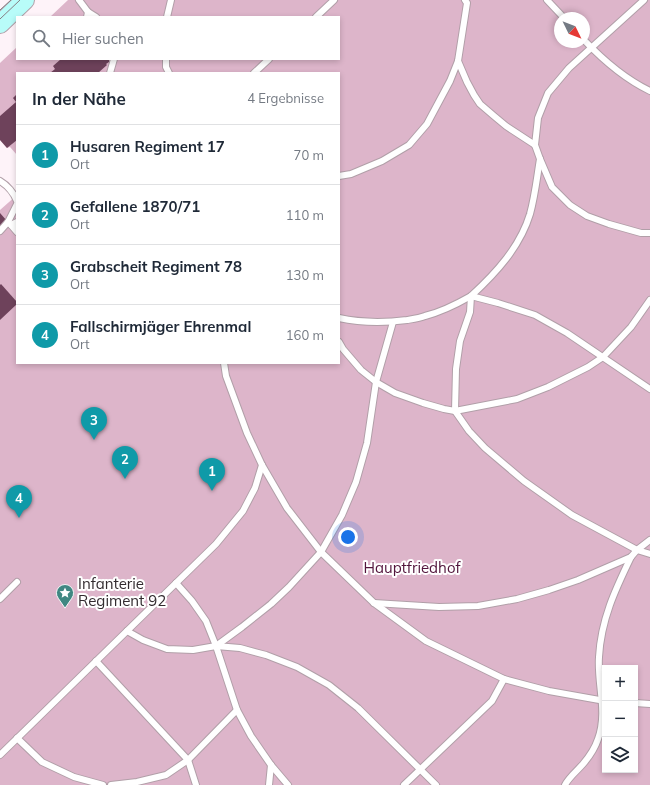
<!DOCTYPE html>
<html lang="de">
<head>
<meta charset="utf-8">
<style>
  :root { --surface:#fff; --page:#f2f2f3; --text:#1f2937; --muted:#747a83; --line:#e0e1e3; --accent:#408782 }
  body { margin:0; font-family:Mulish,sans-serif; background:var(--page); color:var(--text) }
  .controls { position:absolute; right:12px; bottom:12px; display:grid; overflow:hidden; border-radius:0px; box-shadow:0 2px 6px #0003 }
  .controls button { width:36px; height:36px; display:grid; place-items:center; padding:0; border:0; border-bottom:1px solid var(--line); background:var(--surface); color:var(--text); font:20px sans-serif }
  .compass { position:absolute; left:554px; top:12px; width:36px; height:36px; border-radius:50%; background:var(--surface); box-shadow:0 2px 6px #0003; rotate:133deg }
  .you { position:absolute; left:348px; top:537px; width:14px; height:14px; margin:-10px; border:3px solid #fff; border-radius:50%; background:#1a73e8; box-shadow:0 0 0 6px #1a73e833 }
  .badge { display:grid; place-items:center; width:26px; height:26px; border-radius:50%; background:var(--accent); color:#fff; font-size:13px; font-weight:700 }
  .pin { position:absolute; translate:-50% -33px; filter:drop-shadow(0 1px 2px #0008) }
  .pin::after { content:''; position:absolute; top:21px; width:14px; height:12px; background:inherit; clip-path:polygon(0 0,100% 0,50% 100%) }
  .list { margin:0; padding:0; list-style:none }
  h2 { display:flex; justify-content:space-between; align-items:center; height:52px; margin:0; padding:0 16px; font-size:17px }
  h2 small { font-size:13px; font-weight:400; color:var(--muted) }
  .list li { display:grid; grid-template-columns:26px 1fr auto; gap:12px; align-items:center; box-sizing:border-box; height:60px; padding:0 16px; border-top:1px solid var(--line) }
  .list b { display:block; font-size:15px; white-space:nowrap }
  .list p { margin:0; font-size:13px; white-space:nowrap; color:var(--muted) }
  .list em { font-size:13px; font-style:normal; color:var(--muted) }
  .icon { flex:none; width:22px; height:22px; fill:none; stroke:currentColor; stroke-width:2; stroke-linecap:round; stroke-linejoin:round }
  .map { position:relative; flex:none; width:650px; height:785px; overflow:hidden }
  .search { position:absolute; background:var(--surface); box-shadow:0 2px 6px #0003; left:16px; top:16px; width:324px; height:44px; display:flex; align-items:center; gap:10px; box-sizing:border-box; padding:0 14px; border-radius:0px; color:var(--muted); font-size:15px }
  .panel { position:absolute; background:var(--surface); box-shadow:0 2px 6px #0003; left:16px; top:72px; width:324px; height:292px; border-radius:0px }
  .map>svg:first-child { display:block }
  .green { fill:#ddb5ca; fill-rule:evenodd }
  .building { fill:#6e425b }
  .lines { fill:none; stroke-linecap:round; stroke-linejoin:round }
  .lane-casing { stroke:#b19fa8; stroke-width:8 }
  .secondary-casing { stroke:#b19fa8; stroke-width:20 }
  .lane { stroke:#fff; stroke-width:6 }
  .secondary { stroke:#b8fcf9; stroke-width:18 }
  .tram { stroke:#877e83; stroke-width:1 }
  .labels { text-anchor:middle; stroke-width:4; stroke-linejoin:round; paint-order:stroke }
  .park-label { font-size:15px; fill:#52153c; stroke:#fff }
  .poi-label { font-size:15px; fill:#322b2f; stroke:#fff; text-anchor:start }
</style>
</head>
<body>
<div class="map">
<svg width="650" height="785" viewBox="0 0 650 785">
  <rect width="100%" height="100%" fill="#fef3f9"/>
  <path class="green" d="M68,0h582v785h-650v-575l17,-15v168h322v-290h-322v82l-7,-8 -3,1 -7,-8v-77l17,-16v12h322v-42h-289zM560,18h24v24h-24zM605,668h30v102h-30z"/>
  <g class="building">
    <polygon points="61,59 109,59 109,62 106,64 107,65 98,73 50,73 55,69 53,66"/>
    <polygon points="17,94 17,140 7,148 0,140 0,116 16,102 13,98"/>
    <polygon points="0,213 7,221 0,227"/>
    <polygon points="1,284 17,302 17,304 0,320 0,285"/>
  </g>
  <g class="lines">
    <defs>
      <g id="lane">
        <polyline points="79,0 88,12 87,17"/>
        <polyline points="547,0 564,18"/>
        <polyline points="88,12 96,17"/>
        <polyline points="167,17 171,0"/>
        <polyline points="316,17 334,0"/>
        <path d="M584,40c19,20 41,39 66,51"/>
        <polyline points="166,59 166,67 169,73"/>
        <polyline points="458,61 467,82 474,95 480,104 494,116 506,126 535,145 540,159 552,187 570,205 587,216 609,224 641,233 650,233"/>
        <polyline points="110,73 114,59"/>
        <polyline points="254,73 269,59"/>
        <polyline points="535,145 538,118 548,93 569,68 644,0"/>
        <path d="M540,159c-3,18 -5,37 -10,55 -10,33 -34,59 -59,82l-1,16 -10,29 -4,28 -1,42 14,20 16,17 39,33 48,34 65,35 13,4"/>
        <polyline points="339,176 351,174 382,161 409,145 427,124 450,81 458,61 467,3 465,0"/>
        <path d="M0,181c7,4 14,12 17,20"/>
        <polyline points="8,222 11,225 17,222"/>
        <polyline points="11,225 17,232"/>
        <polyline points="0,231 8,222 17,204"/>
        <path d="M339,318c23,5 44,5 68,2 6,-1 13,-2 18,-4 16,-4 32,-12 46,-20l27,7 37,12 32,18 83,56"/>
        <polyline points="339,342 343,349 361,370 376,382 395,393 423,403 444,409 455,411 517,399 548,387 588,367 603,357 631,327 650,300"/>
        <polyline points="224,363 226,376 247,433 262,465 287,508 321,552 374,603 426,641 504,679 549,691 605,701"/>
        <polyline points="176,583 192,601 206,621 216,646 237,710 251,736 271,765 288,785"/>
        <polyline points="0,599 17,582"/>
        <polyline points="374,603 439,607 478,606 517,599 549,590 578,580 631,557 637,550 650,540"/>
        <polyline points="127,631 143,640 167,649 193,650 216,646 242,627 271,604 289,587 321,552 342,515 356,482 367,443 376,382 393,322"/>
        <polyline points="216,646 240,648 266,655 297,667 329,685 358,708 436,785"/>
        <polyline points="96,661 188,760 196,785"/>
        <polyline points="635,703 650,704"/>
        <polyline points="17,738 42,762 74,777 103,785"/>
        <polyline points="0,755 216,544 243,511 255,488 262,465"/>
        <polyline points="111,785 137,782 166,775 188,760 237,710"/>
        <polyline points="269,785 271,765"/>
        <polyline points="404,785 492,701 504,679"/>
        <path d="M565,785c4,-8 12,-14 18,-21 6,-7 12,-16 15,-25 10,-27 -1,-55 1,-82 2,-37 16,-67 32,-100"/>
      </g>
      <polyline id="secondary" points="0,24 25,0"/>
    </defs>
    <use href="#lane" class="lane-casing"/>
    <use href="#secondary" class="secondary-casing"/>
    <use href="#lane" class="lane"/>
    <use href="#secondary" class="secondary"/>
    <g class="tram">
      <polyline points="0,10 11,0"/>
      <polyline points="0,19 20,0"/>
    </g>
  </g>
  <defs>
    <symbol id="sight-pin" viewBox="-11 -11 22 30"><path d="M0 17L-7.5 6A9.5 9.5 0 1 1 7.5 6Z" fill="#408782" stroke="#fff"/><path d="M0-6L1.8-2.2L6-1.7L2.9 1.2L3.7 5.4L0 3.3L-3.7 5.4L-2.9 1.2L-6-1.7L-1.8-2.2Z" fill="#fff"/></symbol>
  </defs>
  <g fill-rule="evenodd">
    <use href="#sight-pin" x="55" y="583" width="20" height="27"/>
  </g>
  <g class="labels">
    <g class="park-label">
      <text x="412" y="573">Hauptfriedhof</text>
    </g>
    <g class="poi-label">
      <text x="78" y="589">Infanterie<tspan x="78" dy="17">Regiment 92</tspan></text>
    </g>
  </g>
</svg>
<div class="controls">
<button>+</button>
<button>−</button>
<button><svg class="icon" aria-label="layers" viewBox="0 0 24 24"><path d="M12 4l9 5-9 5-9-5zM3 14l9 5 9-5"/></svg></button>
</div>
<svg class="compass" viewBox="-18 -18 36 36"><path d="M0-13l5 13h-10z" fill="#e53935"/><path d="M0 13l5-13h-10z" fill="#747a83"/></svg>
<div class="you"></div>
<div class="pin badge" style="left:212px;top:491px;background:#0f9aa8">1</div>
<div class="pin badge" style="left:125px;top:479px;background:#0f9aa8">2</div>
<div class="pin badge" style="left:94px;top:440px;background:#0f9aa8">3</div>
<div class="pin badge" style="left:19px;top:518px;background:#0f9aa8">4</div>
<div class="search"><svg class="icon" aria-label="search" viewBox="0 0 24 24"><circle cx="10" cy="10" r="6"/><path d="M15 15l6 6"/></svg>Hier suchen</div>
<section class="panel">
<h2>In der Nähe<small>4 Ergebnisse</small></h2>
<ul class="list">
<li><span class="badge" style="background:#0f9aa8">1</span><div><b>Husaren Regiment 17</b><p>Ort</p></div><em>70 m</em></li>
<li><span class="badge" style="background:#0f9aa8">2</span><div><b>Gefallene 1870/71</b><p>Ort</p></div><em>110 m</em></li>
<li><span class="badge" style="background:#0f9aa8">3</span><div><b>Grabscheit Regiment 78</b><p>Ort</p></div><em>130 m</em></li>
<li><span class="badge" style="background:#0f9aa8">4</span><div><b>Fallschirmjäger Ehrenmal</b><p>Ort</p></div><em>160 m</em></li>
</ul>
</section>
</div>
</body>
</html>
